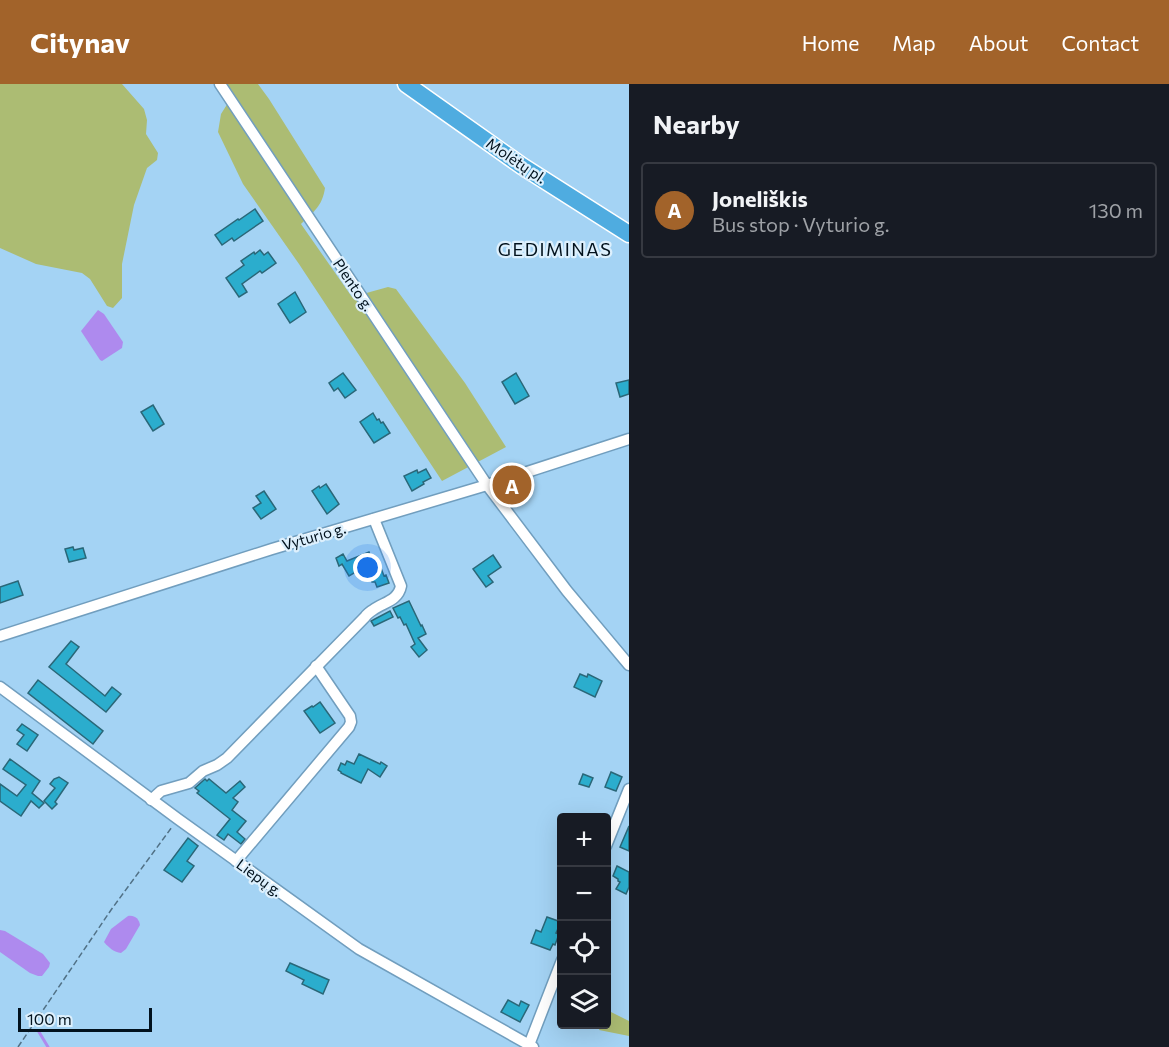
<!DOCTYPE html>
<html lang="en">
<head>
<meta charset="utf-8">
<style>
  :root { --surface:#171b24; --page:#242831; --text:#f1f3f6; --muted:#9ea1a6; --line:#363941; --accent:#a2632a }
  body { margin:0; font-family:Commissioner,sans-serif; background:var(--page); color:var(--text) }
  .controls { position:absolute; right:18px; bottom:18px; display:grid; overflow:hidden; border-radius:6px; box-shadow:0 6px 24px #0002 }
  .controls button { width:54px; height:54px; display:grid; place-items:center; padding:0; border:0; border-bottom:2px solid var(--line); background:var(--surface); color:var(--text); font:30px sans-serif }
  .scale { position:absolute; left:18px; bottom:15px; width:134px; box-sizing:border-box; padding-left:6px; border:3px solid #02121d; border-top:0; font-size:16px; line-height:21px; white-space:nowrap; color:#02121d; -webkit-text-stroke:4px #ddf0fd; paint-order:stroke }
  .you { position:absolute; left:368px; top:484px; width:21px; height:21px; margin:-15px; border:4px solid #fff; border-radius:50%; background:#1a73e8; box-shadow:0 0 0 9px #1a73e833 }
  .badge { display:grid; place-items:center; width:39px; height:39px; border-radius:50%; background:var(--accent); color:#fff; font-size:20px; font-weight:700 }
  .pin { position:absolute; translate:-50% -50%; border:3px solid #fff; box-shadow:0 2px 6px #0006 }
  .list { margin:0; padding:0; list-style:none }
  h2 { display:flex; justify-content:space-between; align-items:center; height:78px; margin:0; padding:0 24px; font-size:26px }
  h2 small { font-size:20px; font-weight:400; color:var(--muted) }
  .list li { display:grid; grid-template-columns:39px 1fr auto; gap:18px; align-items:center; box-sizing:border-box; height:96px; margin:0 12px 12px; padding:0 12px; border:2px solid var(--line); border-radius:6px }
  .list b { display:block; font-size:22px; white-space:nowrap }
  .list p { margin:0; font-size:20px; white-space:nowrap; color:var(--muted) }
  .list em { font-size:20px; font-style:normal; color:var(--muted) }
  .icon { flex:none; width:33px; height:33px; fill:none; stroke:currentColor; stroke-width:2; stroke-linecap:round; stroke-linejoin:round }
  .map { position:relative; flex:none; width:629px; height:963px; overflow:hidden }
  header { display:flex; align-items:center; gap:36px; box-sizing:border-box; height:84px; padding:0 30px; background:var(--accent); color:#fff }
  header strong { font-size:28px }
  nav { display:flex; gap:33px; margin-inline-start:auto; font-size:21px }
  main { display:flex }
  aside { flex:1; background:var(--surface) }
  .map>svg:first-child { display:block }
  .green { fill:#acbc73 }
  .water { fill:#ae8aee }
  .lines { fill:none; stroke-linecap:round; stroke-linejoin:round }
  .stream { stroke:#ae8aee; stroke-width:3 }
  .building { fill:#2badcd; stroke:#2a6778; stroke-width:1.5 }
  .minor-casing { stroke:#719ebe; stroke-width:13 }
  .trunk-casing { stroke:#fff; stroke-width:19 }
  .path { stroke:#517186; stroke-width:1.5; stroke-dasharray:6 3; stroke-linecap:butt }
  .minor { stroke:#fff; stroke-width:10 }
  .trunk { stroke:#4face0; stroke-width:16 }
  .labels { text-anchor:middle; stroke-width:4.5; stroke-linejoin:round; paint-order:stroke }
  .street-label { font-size:15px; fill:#02121d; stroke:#ddf0fd }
  .quarter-label { font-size:18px; letter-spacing:1.5px; fill:#02121d; stroke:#ddf0fd }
</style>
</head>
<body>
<header>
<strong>Citynav</strong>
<nav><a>Home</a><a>Map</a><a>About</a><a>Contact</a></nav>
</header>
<main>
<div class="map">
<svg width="629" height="963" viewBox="0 0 629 963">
  <rect width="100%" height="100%" fill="#a4d3f4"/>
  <g class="green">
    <polygon points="0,0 122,0 144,25 147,36 146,50 158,69 157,76 147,84 134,121 122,180 122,214 113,224 107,222 90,195 82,189 36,180 0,164"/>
    <path d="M226,0h32l11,15 56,89c-3,19 -11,23 -24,36l51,73 36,-10 8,2 69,94 41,64 -64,34 -143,-217 -56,-80 -25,-52 3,-18 12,-19z"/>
    <polygon points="607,928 611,928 629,937 629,952 599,946 601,941 606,940"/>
  </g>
  <g class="water">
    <polygon points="98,226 104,230 123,258 122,264 102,277 100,276 81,247"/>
    <path d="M128,832c7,-1 11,3 12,9l-14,24 -5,4c-7,-1 -12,-5 -17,-11l7,-13z"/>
    <polygon points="0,846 5,847 43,870 50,879 49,883 42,892 38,892 30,889 0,868"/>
  </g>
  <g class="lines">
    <polyline class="stream" points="39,948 48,963"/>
  </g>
  <g class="building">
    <polygon points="255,125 263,137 234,157 232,154 222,161 215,151 238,135 239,136"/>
    <polygon points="260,166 264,171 268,168 276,179 262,189 260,187 242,200 247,208 239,213 226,194 244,181 241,177 254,168 255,170"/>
    <polygon points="295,208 306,228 290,239 278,220"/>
    <polygon points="343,289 356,306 345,314 338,304 334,307 329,299"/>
    <polygon points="516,289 529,312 515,320 502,298"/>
    <polygon points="629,296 629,310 620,313 616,299"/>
    <polygon points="153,321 164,340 153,347 141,328"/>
    <polygon points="373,329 377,336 379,335 381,339 383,338 390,349 374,359 360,338"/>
    <polygon points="426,385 431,394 423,398 424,400 412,407 404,392 417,386 418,389"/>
    <polygon points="326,400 339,420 327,430 312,407 319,402 320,404"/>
    <polygon points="264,407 276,425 261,435 253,424 261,419 256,412"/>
    <polygon points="73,463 74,466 83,464 86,474 69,478 65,465"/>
    <polygon points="369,468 373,479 376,477 379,485 381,484 384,492 386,491 389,499 377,503 375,498 372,498 369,489 367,490 364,483 349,492 342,480 339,482 336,474 343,470 347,477"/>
    <polygon points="493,471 501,483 488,492 493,498 486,503 473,485"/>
    <polygon points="18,497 23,511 0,519 0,503"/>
    <polygon points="409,517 421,542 422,541 426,550 418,554 427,566 419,573 411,563 415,560 406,540 404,541 400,533 398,534 393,524"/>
    <polygon points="390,527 393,533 374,542 371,537 373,536"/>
    <polygon points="71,557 79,563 66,580 105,612 112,603 121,610 106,628 49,583"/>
    <polygon points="580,590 587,593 588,590 602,597 595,613 574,603"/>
    <polygon points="38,596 103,647 93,660 28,609"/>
    <polygon points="320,618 335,639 320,649 304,627 312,622 313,623"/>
    <polygon points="22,640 38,651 27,667 17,660 24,651 17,646"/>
    <polygon points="359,670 380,680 381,678 387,682 380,693 368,685 361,699 341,689 341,688 338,686 341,679 345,681 347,677 354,680"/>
    <polygon points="10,675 40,697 32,709 44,719 39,724 31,717 21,732 0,717 0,700 17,712 26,701 3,685"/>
    <polygon points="611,688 622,693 616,707 605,703"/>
    <polygon points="583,690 593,694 589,703 579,700"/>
    <polygon points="59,693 68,699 55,718 57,720 52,725 44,717 55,704 50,700 54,695"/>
    <polygon points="205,695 207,697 209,695 226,709 240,697 245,703 233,714 238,718 232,726 246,737 237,748 245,755 241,760 228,750 224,756 217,751 230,735 197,709 199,707 195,704"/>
    <polygon points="629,742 629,767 620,763"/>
    <polygon points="188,754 198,762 187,777 194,782 182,798 164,786"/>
    <polygon points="617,782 629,788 629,803 626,810 616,805 620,798 618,797 618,795 613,792"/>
    <polygon points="547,833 561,838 556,849 559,850 555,861 553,860 550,866 531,859 536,846 541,848"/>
    <polygon points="290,879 329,896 323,910 302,900 304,896 286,887"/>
    <polygon points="508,916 519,922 521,917 529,921 520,938 501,928"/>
  </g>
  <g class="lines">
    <defs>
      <g id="minor">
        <polyline points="220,0 487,401 567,507 629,581"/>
        <polyline points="0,552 272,465 487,401 629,355"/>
        <polyline points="0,603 178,735 359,865 533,963"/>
        <path d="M151,716l10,-9 28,-8 14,-12 14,-6 10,-7 138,-141c1,-2 6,-6 8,-7 11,-8 25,-9 28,-24l-27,-67"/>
        <polyline points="606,762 629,705"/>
        <polyline points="236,777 349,643 351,638 350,632 316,582"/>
        <polyline points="529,961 562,876"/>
      </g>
      <polyline id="trunk" points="406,0 522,82 629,150"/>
    </defs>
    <use href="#minor" class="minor-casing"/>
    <use href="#trunk" class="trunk-casing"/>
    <polyline class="path" points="18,963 111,826 172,743"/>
    <use href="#minor" class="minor"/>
    <use href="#trunk" class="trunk"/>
  </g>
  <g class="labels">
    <g class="street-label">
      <text transform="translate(516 77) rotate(34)" y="5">Molėtų pl.</text>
      <text transform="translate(353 201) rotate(56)" y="5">Plento g.</text>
      <text transform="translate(314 453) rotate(-16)" y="5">Vyturio g.</text>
      <text transform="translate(259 794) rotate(36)" y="5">Liepų g.</text>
    </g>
    <g class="quarter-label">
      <text x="555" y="172">GEDIMINAS</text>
    </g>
  </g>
</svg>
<div class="controls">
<button>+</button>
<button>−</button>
<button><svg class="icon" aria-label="locate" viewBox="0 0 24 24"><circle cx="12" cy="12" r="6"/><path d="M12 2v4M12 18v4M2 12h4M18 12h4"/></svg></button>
<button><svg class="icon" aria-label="layers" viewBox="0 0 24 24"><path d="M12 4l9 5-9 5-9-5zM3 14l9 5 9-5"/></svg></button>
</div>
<div class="scale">100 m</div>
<div class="you"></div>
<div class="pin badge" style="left:512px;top:401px">A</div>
</div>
<aside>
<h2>Nearby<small></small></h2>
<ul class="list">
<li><span class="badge">A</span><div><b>Joneliškis</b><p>Bus stop · Vyturio g.</p></div><em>130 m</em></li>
</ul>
</aside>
</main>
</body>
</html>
